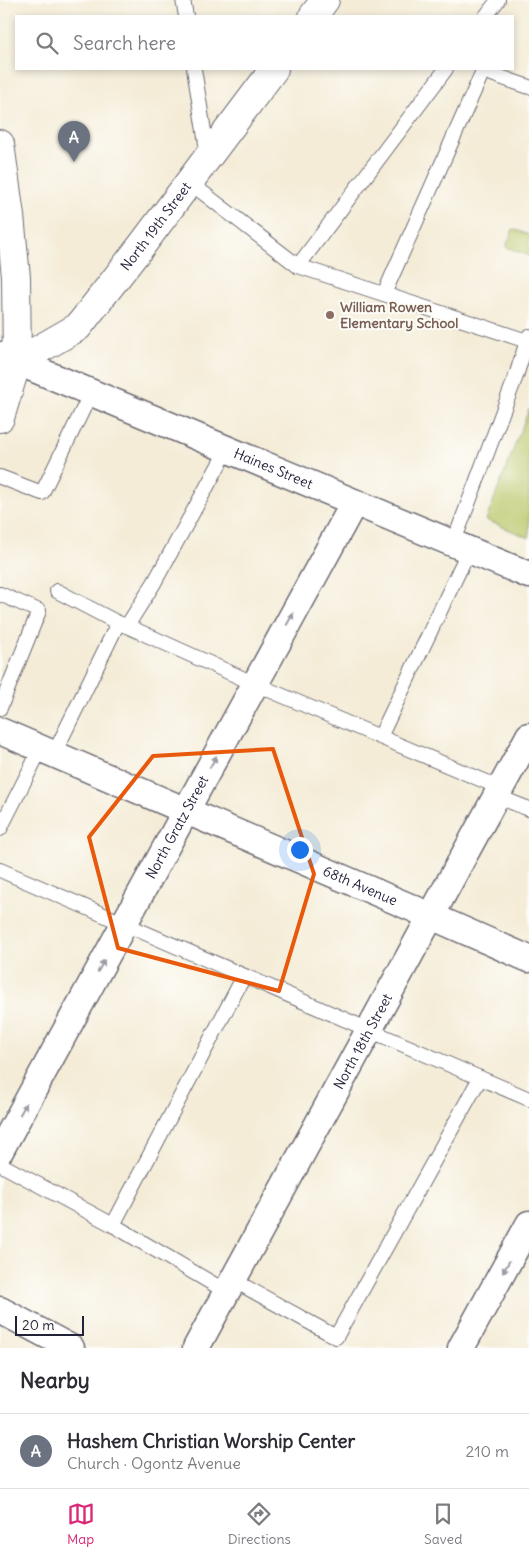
<!DOCTYPE html>
<html lang="en">
<head>
<meta charset="utf-8">
<style>
  :root { --surface:#fff; --page:#f7f7f7; --text:#2b2b33; --muted:#7c7c81; --line:#e1e1e2; --accent:#db2777 }
  body { margin:0; font-family:Delius,sans-serif; background:var(--page); color:var(--text) }
  .scale { position:absolute; left:15px; bottom:12px; width:69px; box-sizing:border-box; padding-left:5px; border:2px solid #22223b; border-top:0; font-size:14px; line-height:18px; white-space:nowrap; color:#22223b; -webkit-text-stroke:4px #fdfcf7; paint-order:stroke }
  .you { position:absolute; left:299px; top:849px; width:18px; height:18px; margin:-12px; border:4px solid #fff; border-radius:50%; background:#1a73e8; box-shadow:0 0 0 8px #1a73e833 }
  .badge { display:grid; place-items:center; width:32px; height:32px; border-radius:50%; background:var(--accent); color:#fff; font-size:16px; font-weight:700 }
  .pin { position:absolute; translate:-50% -41px; filter:drop-shadow(0 1px 2px #0008) }
  .pin::after { content:''; position:absolute; top:26px; width:18px; height:15px; background:inherit; clip-path:polygon(0 0,100% 0,50% 100%) }
  .list { margin:0; padding:0; list-style:none }
  h2 { display:flex; justify-content:space-between; align-items:center; height:65px; margin:0; padding:0 20px; font-size:21px }
  h2 small { font-size:16px; font-weight:400; color:var(--muted) }
  .list li { display:grid; grid-template-columns:32px 1fr auto; gap:15px; align-items:center; box-sizing:border-box; height:75px; padding:0 20px; border-top:1px solid var(--line) }
  .list b { display:block; font-size:19px; white-space:nowrap }
  .list p { margin:0; font-size:16px; white-space:nowrap; color:var(--muted) }
  .list em { font-size:16px; font-style:normal; color:var(--muted) }
  .icon { flex:none; width:28px; height:28px; fill:none; stroke:currentColor; stroke-width:2; stroke-linecap:round; stroke-linejoin:round }
  .map { position:relative; flex:none; width:529px; height:1348px; overflow:hidden }
  .search { position:absolute; background:var(--surface); box-shadow:0 2px 8px #0003; left:15px; right:15px; top:15px; height:55px; display:flex; align-items:center; gap:12px; box-sizing:border-box; padding:0 18px; border-radius:0px; color:var(--muted); font-size:19px }
  .sheet { height:140px; background:var(--surface) }
  nav { display:flex; justify-content:space-around; align-items:center; box-sizing:border-box; height:70px; border-top:1px solid var(--line); background:var(--surface); font-size:14px; color:var(--muted) }
  nav a { display:grid; justify-items:center; gap:2px }
  nav .on { color:var(--accent) }
  .map>svg:first-child { display:block }
  .green { fill:#bac86a; stroke:#6e7552 }
  .lines { fill:none; stroke-linecap:round; stroke-linejoin:round }
  .service-casing { stroke:#6c6972; stroke-width:16 }
  .minor-casing { stroke:#6c6972; stroke-width:29 }
  .tertiary-casing { stroke:#6c6972; stroke-width:30 }
  .primary-casing { stroke:#6c6972; stroke-width:30 }
  .service { stroke:#fff; stroke-width:14 }
  .minor { stroke:#fff; stroke-width:26 }
  .tertiary { stroke:#fff; stroke-width:28 }
  .primary { stroke:#fff; stroke-width:28 }
  .oneway { fill:#9c9ca7 }
  .marked { fill:none; stroke:#e8590c; stroke-width:4; stroke-linejoin:round }
  .education-dot { fill:#8d6e63; stroke:#fdfcf7; stroke-width:2 }
  .labels { text-anchor:middle; stroke-width:4; stroke-linejoin:round; paint-order:stroke }
  .street-label { font-size:14px; fill:#22223b; stroke:#fdfcf7 }
  .education-label { font-size:14px; font-weight:bold; fill:#785e54; stroke:#fdfcf7; text-anchor:start }
</style>
</head>
<body>
<div class="map">
<svg width="529" height="1348" viewBox="0 0 529 1348">
  <rect width="100%" height="100%" fill="#fdfcf7"/>
  <filter id="ink" filterUnits="userSpaceOnUse"><feTurbulence type="fractalNoise" baseFrequency=".02" numOctaves="2"/><feDisplacementMap in="SourceGraphic" scale="10" xChannelSelector="R" yChannelSelector="G"/><feConvolveMatrix kernelMatrix="1 2 1 2 8 2 1 2 1" color-interpolation-filters="sRGB"/></filter>
  <filter id="wash" filterUnits="userSpaceOnUse"><feTurbulence type="fractalNoise" baseFrequency=".0096" numOctaves="4" result="noise"/><feDisplacementMap in="SourceGraphic" scale="20" xChannelSelector="R" yChannelSelector="G"/><feGaussianBlur stdDeviation="1.12" result="paint"/><feColorMatrix in="noise" values="0 0 0 0 0 0 0 0 0 0 0 0 0 0 0 0 0 1.4 0 .05"/><feComposite in="paint" operator="in"/></filter>
  <g filter="url(#wash)">
    <rect width="100%" height="100%" fill="#f4ecd7"/>
    <g class="green">
      <polygon points="513,229 529,235 529,256 506,247"/>
      <polygon points="529,409 529,538 486,520"/>
    </g>
  </g>
  <g filter="url(#ink)">
    <g class="lines">
      <defs>
        <g id="service">
          <polyline points="183,0 186,16"/>
          <polyline points="486,16 498,0"/>
          <polyline points="194,69 208,156"/>
          <polyline points="189,182 298,266 527,341 529,336"/>
          <polyline points="298,266 446,69"/>
          <polyline points="384,294 483,71 529,87"/>
          <polyline points="227,450 154,583 127,626 255,684 380,737 469,550"/>
          <polyline points="0,477 42,493 91,393"/>
          <polyline points="453,544 516,376 527,341"/>
          <polyline points="57,591 118,623 127,626"/>
          <polyline points="0,594 39,611 0,708"/>
          <polyline points="380,737 501,788"/>
          <polyline points="54,754 118,623"/>
          <polyline points="496,796 529,809"/>
          <polyline points="0,829 41,748"/>
          <polyline points="0,870 480,1078 336,1337 233,1280"/>
          <polyline points="480,1078 529,1099"/>
          <polyline points="0,1164 113,1225 244,976"/>
          <polyline points="113,1225 227,1292"/>
        </g>
        <g id="minor">
          <path id="s1" d="M1,355l528,220"/>
          <path id="s2" d="M0,731l431,185 98,43"/>
          <path id="s3" d="M0,1151l354,-648"/>
          <polyline points="0,1310 71,1348"/>
          <path id="s4" d="M196,1348l333,-612"/>
          <polyline points="461,1348 529,1224"/>
        </g>
        <g id="tertiary">
          <polyline points="313,16 325,0"/>
          <path id="s5" d="M0,369l17,-7 61,-35 64,-82 132,-176"/>
        </g>
        <polyline id="primary" points="0,144 10,216 16,277 17,362 0,418"/>
      </defs>
      <use href="#service" class="service-casing"/>
      <use href="#minor" class="minor-casing"/>
      <use href="#tertiary" class="tertiary-casing"/>
      <use href="#primary" class="primary-casing"/>
      <use href="#service" class="service"/>
      <use href="#minor" class="minor"/>
      <use href="#tertiary" class="tertiary"/>
      <use href="#primary" class="primary"/>
    </g>
    <defs><path id="oneway-solid" d="M-6-.8H1V-3.2L6.5 0L1 3.2V.8H-6Z" transform="scale(1.25)"/></defs>
    <g class="oneway">
      <use href="#oneway-solid" transform="translate(290 619) rotate(-61)"/>
      <use href="#oneway-solid" transform="translate(213 762) rotate(-61)"/>
      <use href="#oneway-solid" transform="translate(101 966) rotate(-61)"/>
      <use href="#oneway-solid" transform="translate(23 1109) rotate(-61)"/>
      <use href="#oneway-solid" transform="translate(506 1267) rotate(119)"/>
    </g>
  </g>
  <path class="marked" d="M273,749l41,125 -35,117 -161,-43 -29,-111 64,-81z"/>
  <circle class="education-dot" cx="330" cy="315" r="5"/>
  <g class="labels">
    <g class="street-label">
      <text dy="5" stroke="none"><textPath href="#s5" startOffset="216">North 19th Street</textPath></text>
      <text dy="5" stroke="none"><textPath href="#s1" startOffset="295">Haines Street</textPath></text>
      <text dy="5" stroke="none"><textPath href="#s3" startOffset="369">North Gratz Street</textPath></text>
      <text dy="5" stroke="none"><textPath href="#s2" startOffset="392">68th Avenue</textPath></text>
      <text dy="5" stroke="none"><textPath href="#s4" startOffset="349">North 18th Street</textPath></text>
    </g>
    <g class="education-label">
      <text x="340" y="312">William Rowen<tspan x="340" dy="16">Elementary School</tspan></text>
    </g>
  </g>
</svg>
<div class="scale">20 m</div>
<div class="you"></div>
<div class="pin badge" style="left:74px;top:162px;background:#6b7280">A</div>
<div class="search"><svg class="icon" aria-label="search" viewBox="0 0 24 24"><circle cx="10" cy="10" r="6"/><path d="M15 15l6 6"/></svg>Search here</div>
</div>
<section class="sheet">
<h2>Nearby<small></small></h2>
<ul class="list">
<li><span class="badge" style="background:#6b7280">A</span><div><b>Hashem Christian Worship Center</b><p>Church · Ogontz Avenue</p></div><em>210 m</em></li>
</ul>
</section>
<nav>
<a class="on"><svg class="icon" aria-label="map" viewBox="0 0 24 24"><path d="M3 6l6-2 6 2 6-2v14l-6 2-6-2-6 2zM9 4v14M15 6v14"/></svg>Map</a>
<a><svg class="icon" aria-label="directions" viewBox="0 0 24 24"><path d="M12 3l9 9-9 9-9-9zM9 14v-3h6M13 9l2 2-2 2"/></svg>Directions</a>
<a><svg class="icon" aria-label="saved" viewBox="0 0 24 24"><path d="M7 4h10v16l-5-4-5 4z"/></svg>Saved</a>
</nav>
</body>
</html>
